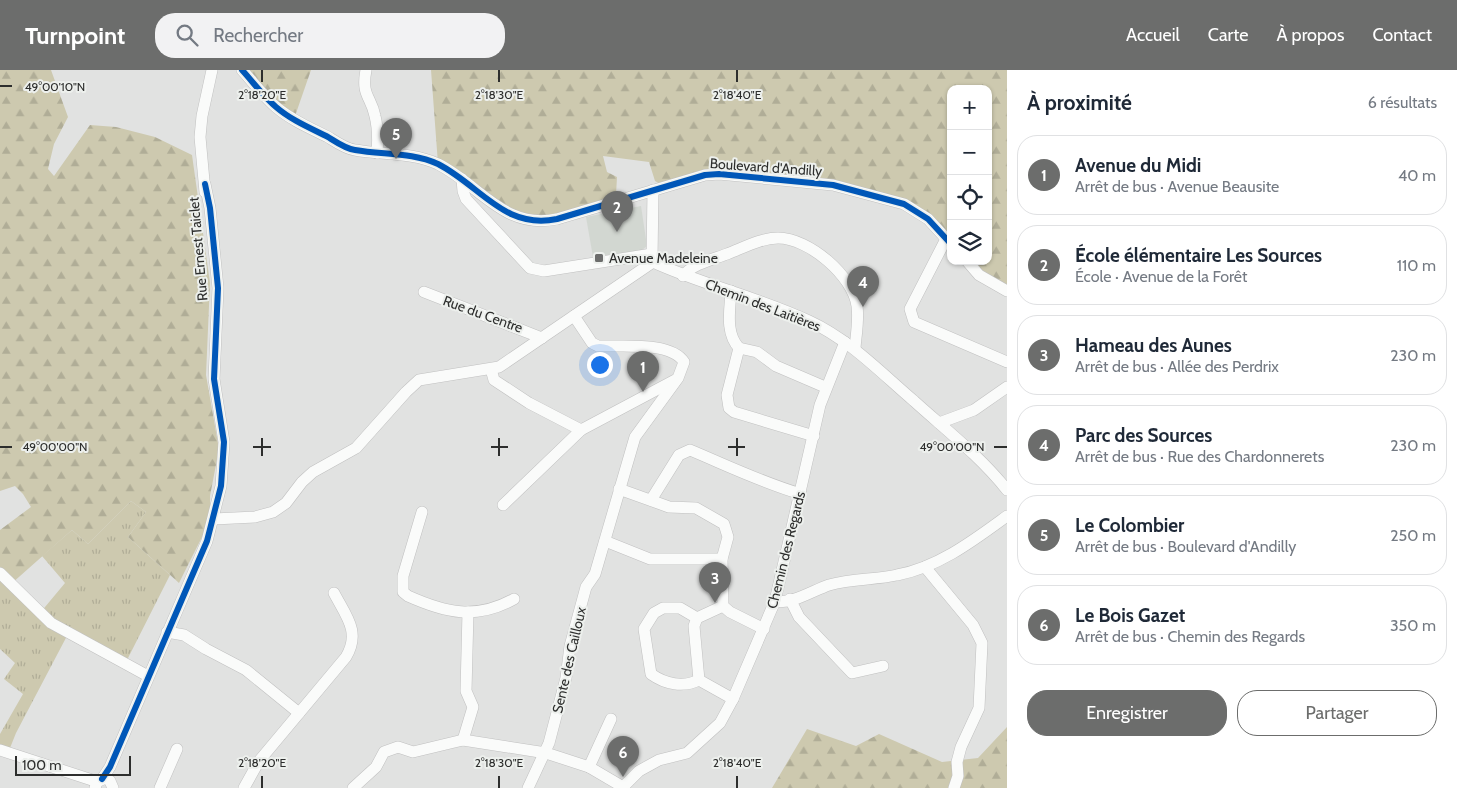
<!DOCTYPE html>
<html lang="fr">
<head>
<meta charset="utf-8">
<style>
  :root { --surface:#fff; --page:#f2f2f3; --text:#1f2937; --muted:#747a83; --line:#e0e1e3; --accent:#6c6d6c }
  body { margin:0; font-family:Cabin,sans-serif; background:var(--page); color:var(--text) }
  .controls { position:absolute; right:15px; top:15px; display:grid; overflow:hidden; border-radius:10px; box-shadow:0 1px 4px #0004 }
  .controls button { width:45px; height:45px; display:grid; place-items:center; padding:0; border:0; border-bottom:1px solid var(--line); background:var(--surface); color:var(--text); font:25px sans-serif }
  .scale { position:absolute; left:15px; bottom:12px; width:116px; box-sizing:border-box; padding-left:5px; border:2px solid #2d2e2d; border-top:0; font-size:14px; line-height:18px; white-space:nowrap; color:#2d2e2d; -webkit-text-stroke:4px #edf0ed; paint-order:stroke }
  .you { position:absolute; left:599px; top:294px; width:18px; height:18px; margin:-12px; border:4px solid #fff; border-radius:50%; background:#1a73e8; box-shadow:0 0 0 8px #1a73e833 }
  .badge { display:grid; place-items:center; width:32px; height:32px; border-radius:50%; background:var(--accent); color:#fff; font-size:16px; font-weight:700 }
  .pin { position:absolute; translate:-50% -41px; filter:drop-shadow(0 1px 2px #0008) }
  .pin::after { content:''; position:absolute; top:26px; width:18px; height:15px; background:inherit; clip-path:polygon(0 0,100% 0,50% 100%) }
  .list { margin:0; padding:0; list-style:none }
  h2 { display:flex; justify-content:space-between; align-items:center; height:65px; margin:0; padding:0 20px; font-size:21px }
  h2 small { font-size:16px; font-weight:400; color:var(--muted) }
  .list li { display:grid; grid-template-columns:32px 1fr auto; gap:15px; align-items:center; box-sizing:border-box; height:80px; margin:0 10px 10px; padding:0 10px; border:1px solid var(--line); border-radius:20px }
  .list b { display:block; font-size:19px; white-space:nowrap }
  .list p { margin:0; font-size:16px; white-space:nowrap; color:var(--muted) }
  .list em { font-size:16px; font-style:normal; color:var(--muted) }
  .actions { display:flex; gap:10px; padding:15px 20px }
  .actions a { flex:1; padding:11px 0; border:1px solid var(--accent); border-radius:20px; text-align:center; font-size:18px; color:var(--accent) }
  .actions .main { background:var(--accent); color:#fff }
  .icon { flex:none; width:28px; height:28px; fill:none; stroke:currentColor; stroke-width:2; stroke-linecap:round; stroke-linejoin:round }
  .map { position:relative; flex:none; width:1007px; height:718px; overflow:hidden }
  header { display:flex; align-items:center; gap:30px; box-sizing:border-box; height:70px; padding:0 25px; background:var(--accent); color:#fff }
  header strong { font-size:24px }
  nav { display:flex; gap:28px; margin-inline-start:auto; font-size:18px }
  .search { width:350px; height:45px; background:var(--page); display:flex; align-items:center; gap:12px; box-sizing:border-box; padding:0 18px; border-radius:20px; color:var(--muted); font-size:19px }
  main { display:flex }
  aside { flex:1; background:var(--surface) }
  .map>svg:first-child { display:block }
  .built { fill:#d2d7d1 }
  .grass { fill:url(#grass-tufts) }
  .forest { fill:url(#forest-firs) }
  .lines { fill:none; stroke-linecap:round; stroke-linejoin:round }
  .minor-casing { stroke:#c0c0c0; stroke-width:12 }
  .minor { stroke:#fafbfa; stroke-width:11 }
  .cycleway-casing { stroke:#edf0ed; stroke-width:9 }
  .cycleway { stroke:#0057b8; stroke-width:6 }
  .ticks { fill:none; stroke:#2d2e2d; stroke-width:2 }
  .poi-dot { fill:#6c6d6c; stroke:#edf0ed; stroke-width:2 }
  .labels { text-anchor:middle; stroke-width:4; stroke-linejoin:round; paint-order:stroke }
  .street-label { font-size:14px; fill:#2d2e2d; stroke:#edf0ed }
  .poi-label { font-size:14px; fill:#2d2e2d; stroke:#edf0ed; text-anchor:start }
  .ticks-label { font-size:12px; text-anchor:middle; fill:#2d2e2d; stroke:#edf0ed; stroke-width:4; stroke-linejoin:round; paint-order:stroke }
</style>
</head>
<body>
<header>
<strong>Turnpoint</strong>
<div class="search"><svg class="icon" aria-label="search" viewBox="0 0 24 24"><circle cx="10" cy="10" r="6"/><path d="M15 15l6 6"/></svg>Rechercher</div>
<nav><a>Accueil</a><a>Carte</a><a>À propos</a><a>Contact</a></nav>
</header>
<main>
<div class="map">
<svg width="1007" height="718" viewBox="0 0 1007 718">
  <defs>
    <pattern id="grass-tufts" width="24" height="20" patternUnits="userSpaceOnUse" patternTransform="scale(1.25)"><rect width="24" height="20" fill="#cdc9af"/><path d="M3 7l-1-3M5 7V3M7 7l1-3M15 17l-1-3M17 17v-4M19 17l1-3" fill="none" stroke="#b0ad97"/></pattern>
    <pattern id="forest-firs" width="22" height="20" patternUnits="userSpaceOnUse" patternTransform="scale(1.25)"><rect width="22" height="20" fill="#cdc9af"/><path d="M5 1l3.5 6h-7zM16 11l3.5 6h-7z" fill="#b0ad97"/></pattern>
  </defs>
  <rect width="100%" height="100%" fill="#e1e2e1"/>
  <polygon class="built" points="641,136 647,176 642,180 593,187 586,147"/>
  <polygon class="grass" points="131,431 146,442 128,467 170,505 125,594 68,564 16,663 8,683 0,681 0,664 23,624 4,609 15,593 0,579 0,504 40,543 65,513 42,486 72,460 88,474"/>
  <g class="forest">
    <polygon points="0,0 51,0 68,47 54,74 48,99 54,106 90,55 116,57 155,67 192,85 210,213 206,305 219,379 210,426 210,451 179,513 128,467 146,442 131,431 88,474 72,460 11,514 0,504 0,460 31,437 23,424 15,416 0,421"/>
    <polygon points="250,0 311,0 294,49 251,9"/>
    <polygon points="431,0 1007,0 1007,215 994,211 972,191 988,191 988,19 951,19 951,167 933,147 793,106 705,99 660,114 655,111 649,92 603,86 607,102 617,107 616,125 606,131 556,147 517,148 438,94"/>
    <polygon points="1007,657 1007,718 772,718 807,659 856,676 879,664 942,692 978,688"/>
  </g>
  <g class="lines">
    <defs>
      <g id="minor">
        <path d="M242,0c11,12 21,26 34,37 15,13 34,21 52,30 8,5 18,12 27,13 28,5 57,2 83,14 43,22 66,66 119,55l148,-44 14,-1 114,11 71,19 24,15 23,25"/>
        <path d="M366,0c-5,26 5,26 9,46 3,12 3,25 2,37"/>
        <polyline points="462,109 463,121 466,129 530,198 544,201 652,184"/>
        <polyline points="205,122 200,67 202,46 212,0"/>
        <polyline points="946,169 910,239 914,252 1007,292"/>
        <polyline points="652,190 653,120"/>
        <polyline points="967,191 979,205 1007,221"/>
        <path d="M653,192c50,23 105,35 156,59 41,19 71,51 105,80 32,29 66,55 93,89"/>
        <path d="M683,206c9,-12 31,-17 44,-22 16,-6 34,-16 51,-16 31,0 75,38 79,68 2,14 -1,29 -2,42"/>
        <path d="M731,221c-1,19 -6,42 8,57l-12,47 2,13 5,4 80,24"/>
        <polyline points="424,222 542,268"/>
        <polyline points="739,278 757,282 776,296 825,317"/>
        <polyline points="491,299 494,310 529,333 581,360 675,310"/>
        <polyline points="939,353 974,340 1007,317"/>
        <polyline points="619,419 669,437 696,438 724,454 728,467 722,489 723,536 730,542 764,559"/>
        <path d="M651,430l28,-45 11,-5c36,15 73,33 111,44"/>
        <polyline points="503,435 581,360"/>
        <path d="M422,442l-19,64v16l5,4c38,17 68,24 106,3"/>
        <polyline points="214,449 255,447 273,442 286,433 302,412 313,402 356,378 406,322 419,310 499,297 653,192"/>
        <polyline points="605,471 650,489 722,489"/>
        <polyline points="925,497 973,555 982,573 979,638 961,677 957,692 958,706 954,718"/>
        <polyline points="0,503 51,553 148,606"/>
        <polyline points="790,529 799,547 852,603 883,596"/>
        <path d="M775,531c16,4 39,-11 54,-16 23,-7 46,-5 68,-10 42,-8 77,-35 110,-59"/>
        <path d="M697,548l-17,-10h-17l-9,5 -10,16 7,45c14,10 32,14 48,6l34,19"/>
        <polyline points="167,562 184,565 206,579 246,600 299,643"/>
        <polyline points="699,610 694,556 697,548 723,536"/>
        <polyline points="463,670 473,637 466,621 468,542"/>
        <polyline points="0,680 92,710 99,710"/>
        <polyline points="589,697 611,649"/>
        <polyline points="102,709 110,697 207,471 221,416 224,372 214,309 218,218 210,138 205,114"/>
        <polyline points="95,718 97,712 105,708 110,711 113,718"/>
        <polyline points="160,718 177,679"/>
        <path d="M244,718l15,-27 87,-104c15,-25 0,-41 -12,-64"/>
        <polyline points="353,718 376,697 384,682 398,677 413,682 463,670 546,683 589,697 623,717"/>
        <path d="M528,718l21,-45 17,-65 4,-32 16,-59 9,-13 40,-137 43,-59 6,-16c-13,-21 -63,-15 -86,-16l-6,-3 -18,-27"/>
        <polyline points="622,718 639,701 659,690 687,683 720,653 733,629 775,531 820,335 845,272"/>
      </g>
    </defs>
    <use href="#minor" class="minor-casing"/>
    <use href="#minor" class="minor"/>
    <defs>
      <g id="cycleway">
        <path d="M242,0c11,12 21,26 34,37 15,13 34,21 52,30 8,5 18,12 27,13 28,5 57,2 83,14 43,22 66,66 119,55l148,-44 14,-1 114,11 71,19 24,15 23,25"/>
        <polyline points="102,709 110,697 207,471 221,416 224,372 214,309 218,218 210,138 205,114"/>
      </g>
    </defs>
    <use href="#cycleway" class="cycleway-casing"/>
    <use href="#cycleway" class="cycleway"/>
  </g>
  <path class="ticks" d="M262,0v12M499,0v12M737,0v12M0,16h12M262,368v18M499,368v18M737,368v18M0,377h12M253,377h18M491,377h17M728,377h17M994,377h13M262,706v12M499,706v12M737,706v12"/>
  <rect class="poi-dot" x="594" y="183" width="10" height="10" rx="2.5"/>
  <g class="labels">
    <g class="street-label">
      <text transform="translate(766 97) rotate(4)" y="5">Boulevard d'Andilly</text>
      <text transform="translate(198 179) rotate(-95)" y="5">Rue Ernest Taiclet</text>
      <text transform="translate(763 235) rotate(21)" y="5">Chemin des Laitières</text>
      <text transform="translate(483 244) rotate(20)" y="5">Rue du Centre</text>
      <text transform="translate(786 480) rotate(-76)" y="5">Chemin des Regards</text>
      <text transform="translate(569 590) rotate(-77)" y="5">Sente des Cailloux</text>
    </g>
    <g class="poi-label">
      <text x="609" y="193">Avenue Madeleine</text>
    </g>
  </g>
  <g class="ticks-label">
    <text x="55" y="21">49°00'10"N</text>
    <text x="262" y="29">2°18'20"E</text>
    <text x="499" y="29">2°18'30"E</text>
    <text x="737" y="29">2°18'40"E</text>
    <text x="55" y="381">49°00'00"N</text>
    <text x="952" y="381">49°00'00"N</text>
    <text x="262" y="697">2°18'20"E</text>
    <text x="499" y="697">2°18'30"E</text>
    <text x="737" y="697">2°18'40"E</text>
  </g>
</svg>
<div class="controls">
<button>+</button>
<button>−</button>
<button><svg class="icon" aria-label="locate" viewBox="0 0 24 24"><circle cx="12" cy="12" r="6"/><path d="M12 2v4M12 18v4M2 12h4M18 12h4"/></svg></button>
<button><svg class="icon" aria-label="layers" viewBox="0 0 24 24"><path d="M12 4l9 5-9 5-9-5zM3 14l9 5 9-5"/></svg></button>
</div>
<div class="scale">100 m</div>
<div class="you"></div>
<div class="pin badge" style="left:643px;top:322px">1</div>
<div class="pin badge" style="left:617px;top:162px">2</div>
<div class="pin badge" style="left:715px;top:533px">3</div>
<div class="pin badge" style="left:863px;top:237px">4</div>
<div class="pin badge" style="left:396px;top:89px">5</div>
<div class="pin badge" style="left:623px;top:707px">6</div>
</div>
<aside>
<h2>À proximité<small>6 résultats</small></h2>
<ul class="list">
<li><span class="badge">1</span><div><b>Avenue du Midi</b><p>Arrêt de bus · Avenue Beausite</p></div><em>40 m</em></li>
<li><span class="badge">2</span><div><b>École élémentaire Les Sources</b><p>École · Avenue de la Forêt</p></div><em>110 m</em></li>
<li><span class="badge">3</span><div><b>Hameau des Aunes</b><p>Arrêt de bus · Allée des Perdrix</p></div><em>230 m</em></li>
<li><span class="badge">4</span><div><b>Parc des Sources</b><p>Arrêt de bus · Rue des Chardonnerets</p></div><em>230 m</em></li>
<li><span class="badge">5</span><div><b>Le Colombier</b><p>Arrêt de bus · Boulevard d'Andilly</p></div><em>250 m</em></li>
<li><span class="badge">6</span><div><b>Le Bois Gazet</b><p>Arrêt de bus · Chemin des Regards</p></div><em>350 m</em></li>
</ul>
<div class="actions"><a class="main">Enregistrer</a><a>Partager</a></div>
</aside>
</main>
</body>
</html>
